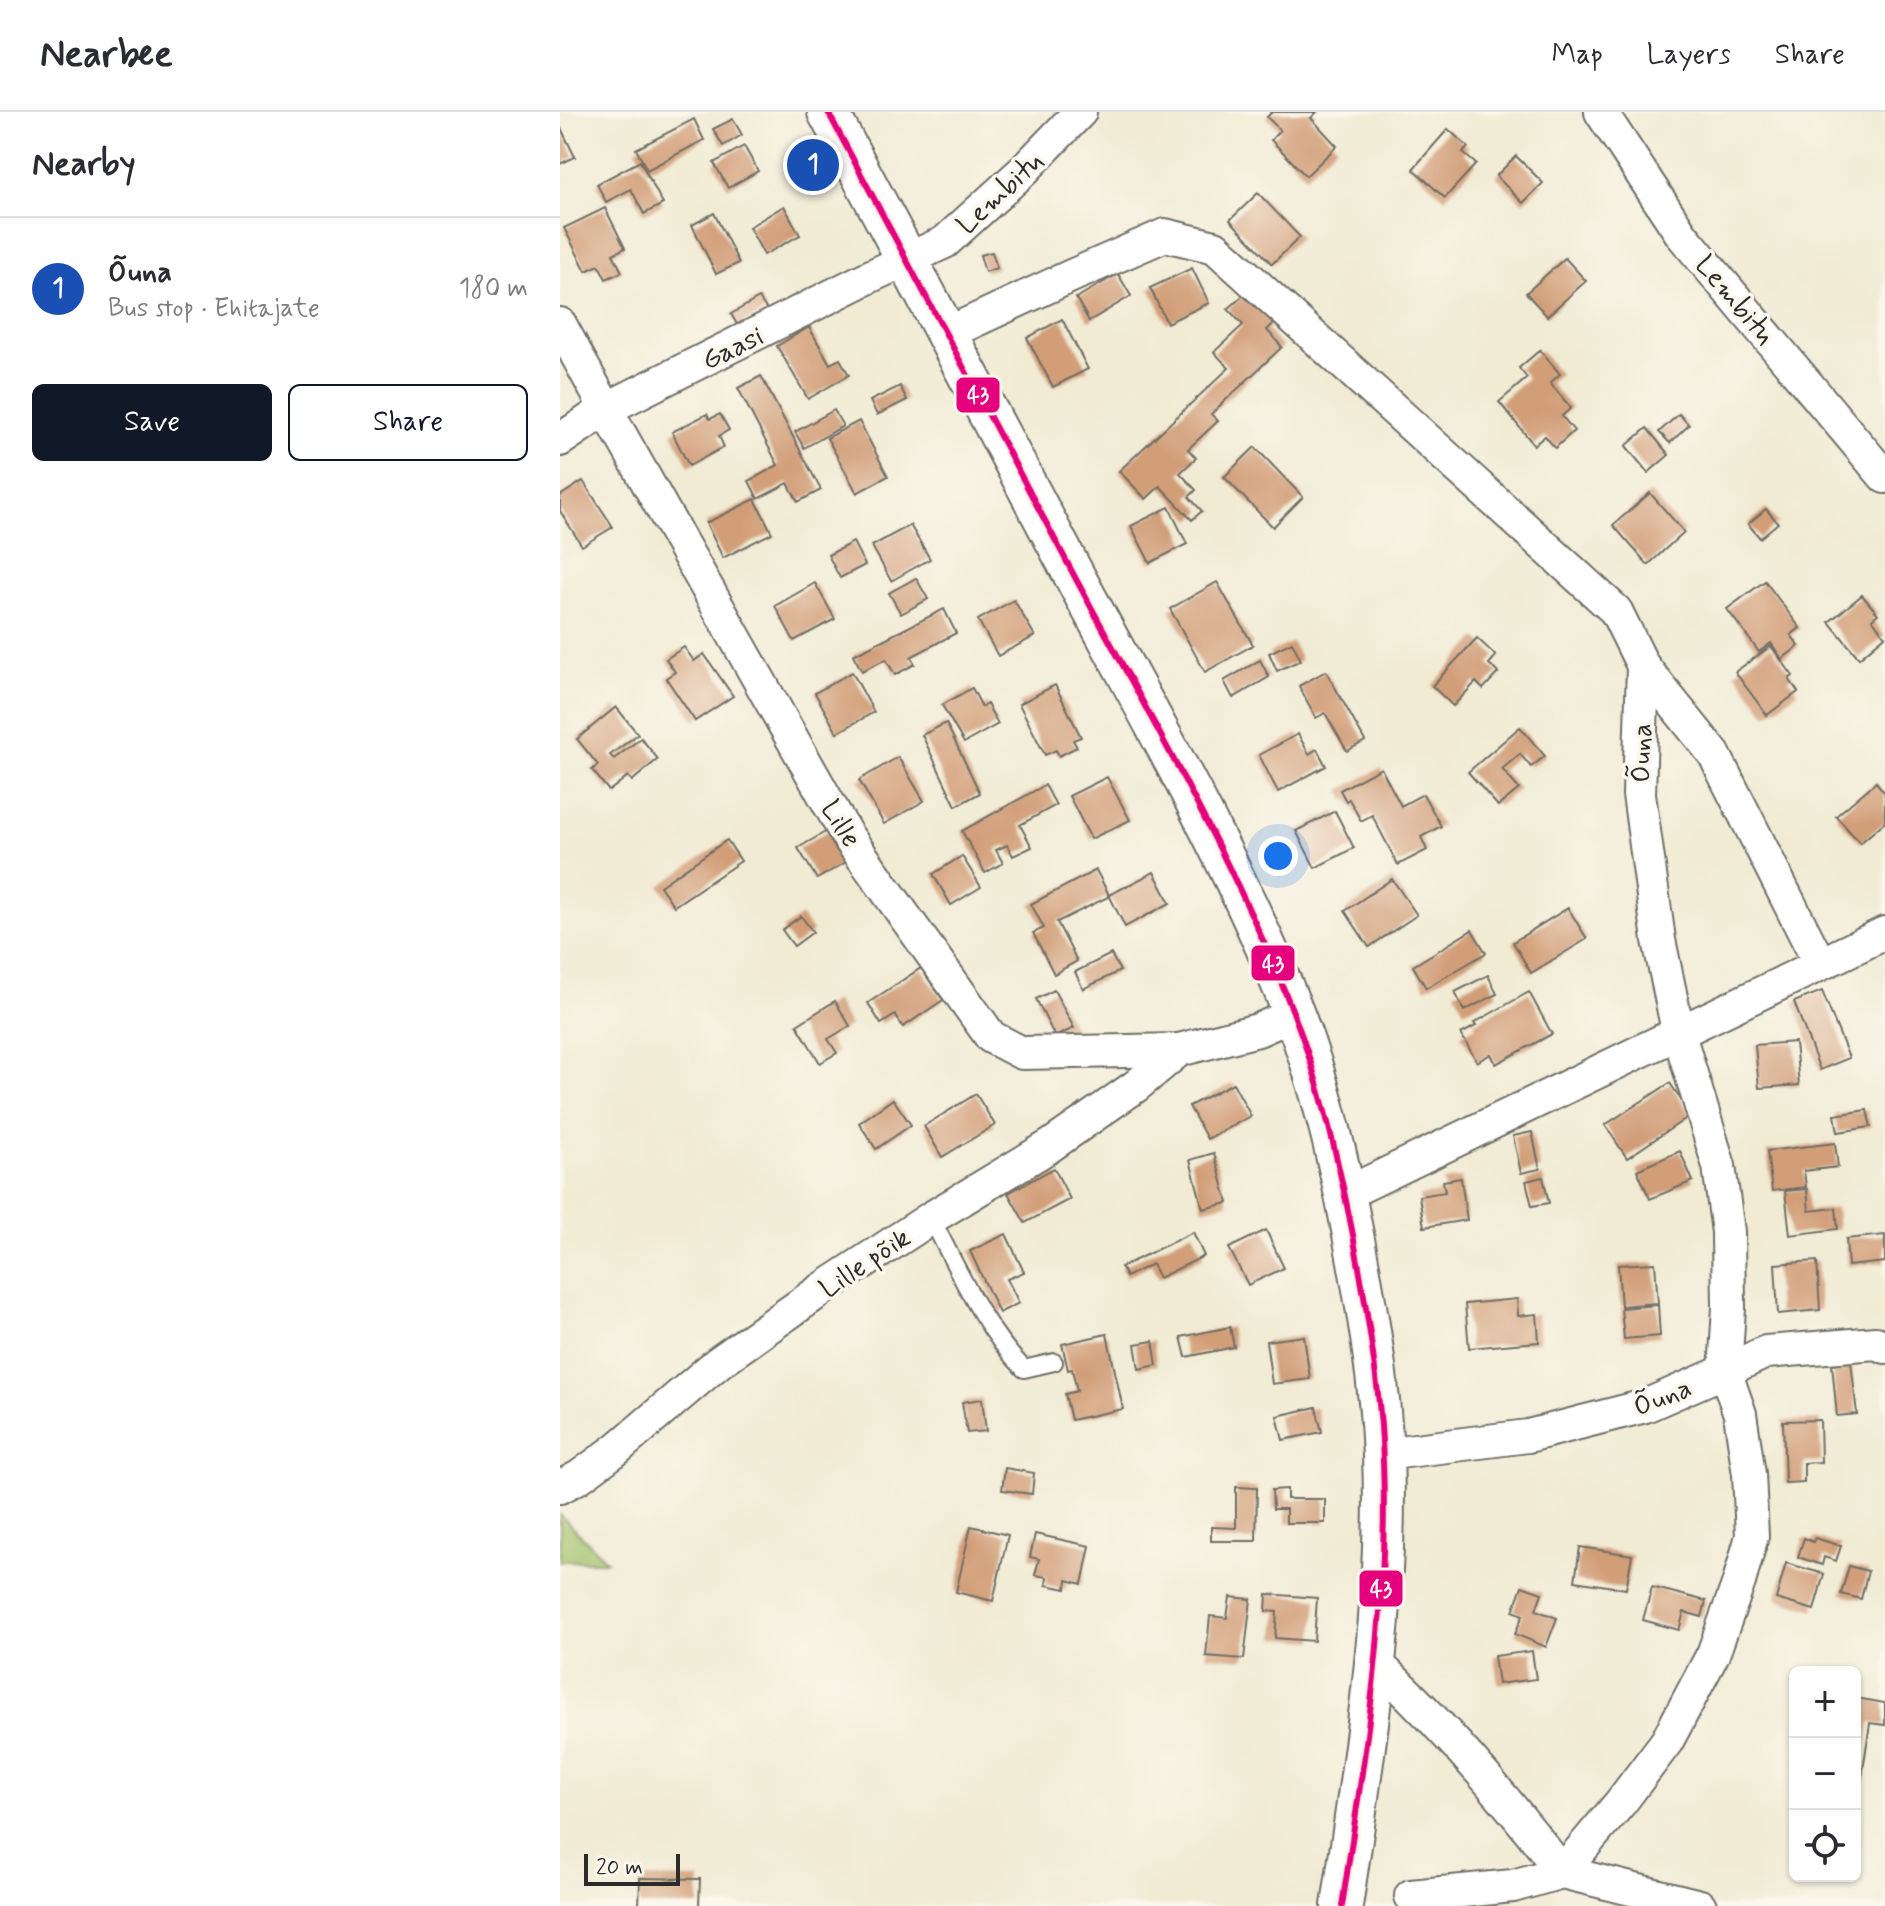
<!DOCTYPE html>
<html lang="en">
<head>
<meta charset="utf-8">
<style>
  :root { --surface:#fff; --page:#f2f2f3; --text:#2b2b33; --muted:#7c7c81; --line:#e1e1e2; --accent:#111827 }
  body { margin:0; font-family:Mynerve,sans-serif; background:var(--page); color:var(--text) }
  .controls { position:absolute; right:24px; bottom:24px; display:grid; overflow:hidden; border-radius:12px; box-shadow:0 2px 6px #0004 }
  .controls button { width:72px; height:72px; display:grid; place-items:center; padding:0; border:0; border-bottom:2px solid var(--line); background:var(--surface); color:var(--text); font:40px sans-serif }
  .scale { position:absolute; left:24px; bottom:20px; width:96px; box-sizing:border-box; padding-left:8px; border:4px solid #2b2b2b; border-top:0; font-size:22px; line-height:28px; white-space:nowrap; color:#2b2b2b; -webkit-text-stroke:6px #fbf7ec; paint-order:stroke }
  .you { position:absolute; left:718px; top:744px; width:28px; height:28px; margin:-20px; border:6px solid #fff; border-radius:50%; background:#1a73e8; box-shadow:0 0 0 12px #1a73e833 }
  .badge { display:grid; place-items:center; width:52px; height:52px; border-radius:50%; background:var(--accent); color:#fff; font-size:26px; font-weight:700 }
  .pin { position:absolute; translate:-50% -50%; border:4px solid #fff; box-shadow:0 2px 8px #0006 }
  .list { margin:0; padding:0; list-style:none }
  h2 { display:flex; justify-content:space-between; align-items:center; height:104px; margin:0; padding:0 32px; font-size:34px }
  h2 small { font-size:26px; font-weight:400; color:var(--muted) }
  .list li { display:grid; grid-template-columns:52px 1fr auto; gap:24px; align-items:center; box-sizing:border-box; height:144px; padding:0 32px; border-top:2px solid var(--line) }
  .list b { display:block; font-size:30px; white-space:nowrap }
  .list p { margin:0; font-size:26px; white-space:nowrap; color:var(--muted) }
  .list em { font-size:26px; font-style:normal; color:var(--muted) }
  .actions { display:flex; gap:16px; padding:24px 32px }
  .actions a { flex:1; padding:18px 0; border:2px solid var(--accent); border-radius:12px; text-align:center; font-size:28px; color:var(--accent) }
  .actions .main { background:var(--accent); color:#fff }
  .icon { flex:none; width:44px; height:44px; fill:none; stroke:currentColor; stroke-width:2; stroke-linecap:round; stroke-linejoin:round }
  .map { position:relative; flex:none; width:1325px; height:1794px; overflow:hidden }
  header { display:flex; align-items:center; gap:48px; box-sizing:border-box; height:112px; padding:0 40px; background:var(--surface); border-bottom:2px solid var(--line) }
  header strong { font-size:38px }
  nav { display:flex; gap:44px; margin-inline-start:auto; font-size:28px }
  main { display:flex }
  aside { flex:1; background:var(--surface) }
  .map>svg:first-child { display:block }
  .green { fill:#a2c26b; stroke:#66764b; stroke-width:2 }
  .building { fill:#d29e78 }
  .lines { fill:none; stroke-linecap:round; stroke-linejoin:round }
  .service-casing { stroke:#706e66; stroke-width:20 }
  .minor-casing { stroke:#706e66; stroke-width:36 }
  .tertiary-casing { stroke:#706e66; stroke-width:44 }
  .service { stroke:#fff; stroke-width:16 }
  .minor { stroke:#fff; stroke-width:32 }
  .tertiary { stroke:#fff; stroke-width:40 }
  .bus-1-casing { stroke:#fbf7ec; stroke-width:12 }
  .bus-1 { stroke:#e5007d; stroke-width:6 }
  .labels { text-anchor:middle; stroke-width:7; stroke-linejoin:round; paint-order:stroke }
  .street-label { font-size:28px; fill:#2b2b2b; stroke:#fbf7ec }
  .line-badge { stroke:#fbf7ec; stroke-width:3 }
  .badge-label { font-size:22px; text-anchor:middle; font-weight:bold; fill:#fff }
</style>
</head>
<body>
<header>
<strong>Nearbee</strong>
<nav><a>Map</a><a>Layers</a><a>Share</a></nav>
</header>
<main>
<aside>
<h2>Nearby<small></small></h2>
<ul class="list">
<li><span class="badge" style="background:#1a4fb4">1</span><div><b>Õuna</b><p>Bus stop · Ehitajate</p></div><em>180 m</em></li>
</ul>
<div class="actions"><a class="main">Save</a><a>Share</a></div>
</aside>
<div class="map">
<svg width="1325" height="1794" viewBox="0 0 1325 1794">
  <rect width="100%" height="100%" fill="#fbf7ec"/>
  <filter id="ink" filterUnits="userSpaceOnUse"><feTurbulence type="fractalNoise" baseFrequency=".0125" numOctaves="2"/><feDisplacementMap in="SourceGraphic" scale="16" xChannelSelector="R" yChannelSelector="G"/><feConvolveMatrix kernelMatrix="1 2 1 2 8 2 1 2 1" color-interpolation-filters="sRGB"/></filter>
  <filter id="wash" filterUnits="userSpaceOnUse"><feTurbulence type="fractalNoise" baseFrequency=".006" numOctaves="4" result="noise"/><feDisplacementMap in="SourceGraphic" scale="32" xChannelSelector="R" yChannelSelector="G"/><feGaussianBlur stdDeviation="1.8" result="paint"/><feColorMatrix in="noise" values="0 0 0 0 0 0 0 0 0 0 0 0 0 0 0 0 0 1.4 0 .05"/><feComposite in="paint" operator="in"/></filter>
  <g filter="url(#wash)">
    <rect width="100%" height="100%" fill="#f1ebd4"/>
    <polygon class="green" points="0,1403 47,1449 0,1449"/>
    <g id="blocks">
      <g class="building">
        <polygon points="712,0 757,0 751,6 777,34 746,64 711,28 720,18 707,5"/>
        <polygon points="134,7 144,28 87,58 76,37"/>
        <polygon points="173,7 182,23 163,34 153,17"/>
        <polygon points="0,14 15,45 0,52"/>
        <polygon points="888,17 908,35 903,41 916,52 885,86 853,57"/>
        <polygon points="184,34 198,59 168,76 154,51"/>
        <polygon points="956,44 983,71 963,91 936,64"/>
        <polygon points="80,49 103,92 84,102 71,77 46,90 37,72"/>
        <polygon points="698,81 740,125 712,152 670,108"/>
        <polygon points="224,94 240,123 204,143 189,115"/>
        <polygon points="45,96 65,136 53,142 62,160 46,167 39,153 26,159 4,116"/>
        <polygon points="154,101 179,151 156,162 132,113"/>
        <polygon points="432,140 437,156 425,160 420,143"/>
        <polygon points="1005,146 1026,169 987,204 966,181"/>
        <polygon points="632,156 649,191 607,211 590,176"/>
        <polygon points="558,162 571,184 529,209 516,186"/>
        <polygon points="686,181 714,211 707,218 722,235 651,302 658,309 628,337 636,346 620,361 636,378 629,385 642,399 632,408 600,374 586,387 559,359 669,256 654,240 683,213 668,197"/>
        <polygon points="199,186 207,198 178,214 171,202"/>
        <polygon points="502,207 528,257 493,275 467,226"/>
        <polygon points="249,215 270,252 280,247 289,263 248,287 217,234"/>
        <polygon points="980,238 1000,262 990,271 1011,296 1002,304 1014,319 995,336 985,324 974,333 939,290 967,266 959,256"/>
        <polygon points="201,264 261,378 238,390 228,371 198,387 189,369 218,353 178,276"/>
        <polygon points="340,274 347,288 317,303 310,289"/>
        <polygon points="274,298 283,314 244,336 235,320"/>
        <polygon points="147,302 150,307 160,302 169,318 159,324 164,335 129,354 112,320"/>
        <polygon points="1119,302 1129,313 1110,331 1099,320"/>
        <polygon points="299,309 328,364 297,381 267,326"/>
        <polygon points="1087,316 1109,343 1088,361 1066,334"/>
        <polygon points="695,335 743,385 713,415 664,365"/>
        <polygon points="23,369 53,415 22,434 0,399 0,384"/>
        <polygon points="1090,381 1124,420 1088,453 1053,413"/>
        <polygon points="195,387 212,421 163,446 146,411"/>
        <polygon points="609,395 627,432 590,451 571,414"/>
        <polygon points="1206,397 1218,411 1200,426 1188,412"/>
        <polygon points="350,413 370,447 331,469 312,434"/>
        <polygon points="293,430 305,453 280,466 268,443"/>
        <polygon points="356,466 368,487 341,502 329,481"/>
        <polygon points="1205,469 1240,516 1231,523 1239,534 1222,547 1211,531 1199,540 1167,497"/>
        <polygon points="657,470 693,533 645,560 610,497"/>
        <polygon points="255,471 275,507 234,529 215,494"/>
        <polygon points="1302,483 1318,502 1312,507 1325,524 1299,546 1269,510"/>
        <polygon points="454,488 475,524 438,544 418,508"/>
        <polygon points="384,497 396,521 351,545 355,552 335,563 326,547 302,559 293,543"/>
        <polygon points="917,526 936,544 929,552 938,561 923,577 916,570 893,594 872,574"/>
        <polygon points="732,530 741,548 717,559 709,541"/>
        <polygon points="1211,534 1233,564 1229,567 1238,580 1207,603 1175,560"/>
        <polygon points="124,535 134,549 144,542 173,584 135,609 106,566 115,560 106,547"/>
        <polygon points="700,548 709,565 673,586 664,569"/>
        <polygon points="766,559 805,629 787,639 765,601 756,606 739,574"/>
        <polygon points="292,560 314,600 277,621 255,581"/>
        <polygon points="495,573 521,625 513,628 517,635 499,644 496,638 485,643 459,592"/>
        <polygon points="412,576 422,595 427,592 438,612 404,631 382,593"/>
        <polygon points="56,595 78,622 50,643 54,647 81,626 98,647 72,669 68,664 49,679 32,658 38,653 17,627"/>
        <polygon points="386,611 420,681 396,694 362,623"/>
        <polygon points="960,615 985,644 971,655 960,642 942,657 959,677 938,694 908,660"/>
        <polygon points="738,622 749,642 757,637 766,654 718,680 699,643"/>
        <polygon points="338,645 364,689 324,712 299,668"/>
        <polygon points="821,656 841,694 863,682 881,714 861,725 867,738 838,753 812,703 801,709 789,687 786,689 780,678"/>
        <polygon points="547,665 570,708 531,727 509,684"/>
        <polygon points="1316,670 1325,681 1325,710 1300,731 1276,704"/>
        <polygon points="485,673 496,693 460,713 472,735 453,744 447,733 436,738 443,751 425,761 402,719"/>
        <polygon points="775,699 794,736 755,756 736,719"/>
        <polygon points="267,719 286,750 257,767 238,736"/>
        <polygon points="167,728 181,749 114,794 100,774"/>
        <polygon points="402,744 421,775 391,793 373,762"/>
        <polygon points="536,758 548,781 548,785 497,810 517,849 494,862 473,821 484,816 471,792"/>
        <polygon points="594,760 610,791 565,815 549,783"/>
        <polygon points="832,767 857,803 809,835 785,799"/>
        <polygon points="1008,796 1027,827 971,861 953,830"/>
        <polygon points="241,804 253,820 234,834 222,818"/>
        <polygon points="912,818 926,841 866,876 853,854"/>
        <polygon points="551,842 560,859 523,877 515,860"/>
        <polygon points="361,856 383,888 343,915 335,903 321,912 308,891"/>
        <polygon points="928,863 937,882 904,899 895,880"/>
        <polygon points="494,878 514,916 495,925 476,887"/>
        <polygon points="1262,879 1289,946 1260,958 1234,890"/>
        <polygon points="969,880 992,922 936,952 931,942 917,950 901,922 916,914 914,911"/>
        <polygon points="275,889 290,914 268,927 277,941 260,951 237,913"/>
        <polygon points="1235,930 1239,973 1199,976 1195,933"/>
        <polygon points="673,971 691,1004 647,1027 629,994"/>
        <polygon points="1110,971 1131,1003 1067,1046 1045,1013"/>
        <polygon points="416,982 435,1013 382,1045 364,1014"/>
        <polygon points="333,987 351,1013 316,1037 299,1011"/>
        <polygon points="1307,998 1311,1015 1278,1020 1275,1003"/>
        <polygon points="972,1020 980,1057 961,1061 953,1024"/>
        <polygon points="1275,1031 1278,1055 1244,1059 1246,1075 1212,1079 1207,1039"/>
        <polygon points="1120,1039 1133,1069 1090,1087 1077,1058"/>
        <polygon points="654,1041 668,1091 643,1097 630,1048"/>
        <polygon points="494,1056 510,1087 465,1111 448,1081"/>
        <polygon points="983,1065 989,1091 972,1094 966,1069"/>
        <polygon points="901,1066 907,1108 864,1115 859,1084 885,1080 883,1069"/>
        <polygon points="1247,1077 1249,1099 1276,1096 1278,1117 1230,1123 1225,1079"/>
        <polygon points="706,1118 724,1156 688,1173 669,1136"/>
        <polygon points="633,1120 644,1144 599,1166 592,1152 566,1165 561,1155"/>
        <polygon points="446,1122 464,1160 447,1167 459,1191 439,1201 410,1139"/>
        <polygon points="1325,1123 1325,1150 1288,1154 1286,1127"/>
        <polygon points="1257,1149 1260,1198 1218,1202 1215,1152"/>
        <polygon points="1095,1151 1098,1191 1061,1194 1058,1153"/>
        <polygon points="957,1187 958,1204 977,1202 979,1230 909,1236 905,1192"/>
        <polygon points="1098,1193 1100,1224 1064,1227 1061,1196"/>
        <polygon points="670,1215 674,1235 626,1245 621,1225"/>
        <polygon points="547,1222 563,1297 511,1308 505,1282 517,1279 512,1257 508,1258 502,1232"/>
        <polygon points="744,1224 750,1267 712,1272 706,1229"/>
        <polygon points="593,1229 597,1253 579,1257 575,1232"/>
        <polygon points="1291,1249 1297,1302 1277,1304 1272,1252"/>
        <polygon points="422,1287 426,1319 407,1321 402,1290"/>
        <polygon points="756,1295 762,1320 723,1328 717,1304"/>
        <polygon points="1260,1308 1261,1350 1244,1351 1244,1370 1225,1371 1223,1309"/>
        <polygon points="445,1356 474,1361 472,1382 442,1378"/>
        <polygon points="676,1375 697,1376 696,1429 651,1429 651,1415 676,1416"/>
        <polygon points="727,1377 727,1387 765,1387 765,1411 726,1411 726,1397 713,1397 712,1378"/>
        <polygon points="411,1414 448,1423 433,1489 396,1480"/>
        <polygon points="475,1422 530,1434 522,1472 507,1468 506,1477 486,1473 487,1465 475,1463 479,1447 470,1445"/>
        <polygon points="1244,1426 1253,1430 1255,1426 1281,1434 1276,1449 1264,1445 1262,1453 1238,1445"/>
        <polygon points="1020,1435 1072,1443 1066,1477 1015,1469"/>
        <polygon points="1226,1451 1264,1462 1254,1498 1216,1487"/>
        <polygon points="1289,1454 1308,1459 1301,1487 1281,1482"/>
        <polygon points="962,1474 982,1481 976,1498 997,1506 986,1535 955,1522 963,1503 953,1499"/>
        <polygon points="1092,1475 1146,1489 1142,1505 1124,1500 1119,1518 1083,1508"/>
        <polygon points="707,1482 757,1486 754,1529 715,1526 717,1500 706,1499"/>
        <polygon points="670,1485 691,1487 684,1547 646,1544 650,1504 667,1506"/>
        <polygon points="972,1539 976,1567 938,1572 934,1544"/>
        <polygon points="1296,1586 1325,1591 1325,1613 1310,1611 1301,1671 1295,1670"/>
        <polygon points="80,1766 140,1767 139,1794 79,1794"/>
      </g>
    </g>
  </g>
  <g filter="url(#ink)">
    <use href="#blocks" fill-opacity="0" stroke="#706e66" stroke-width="2"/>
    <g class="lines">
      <defs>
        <path id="service" d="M371,1106c28,53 51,108 93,151l30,-7"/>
        <g id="minor">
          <polyline points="1041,0 1122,123 1325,365"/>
          <polyline points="0,212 46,297 286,722 431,925 462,941 619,938 698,918 734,902"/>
          <polyline points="386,222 509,165 605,123 655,135 1056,499 1083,554 1079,682 1099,828 1118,919 1159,1054 1168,1120 1169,1196 1165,1259 1085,1294 968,1324 823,1342"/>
          <polyline points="0,328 46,297 311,164 385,130 463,59 520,0"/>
          <polyline points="1083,554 1154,642 1260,852"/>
          <polyline points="785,1082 1325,821"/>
          <polyline points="0,1375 19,1365 57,1337 159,1250 261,1178 371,1106 490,1034 576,974 619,938"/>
          <path d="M815,1550c69,64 130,135 187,210l59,-70 46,-61 46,-87 26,-72 13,-46 -3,-62 -9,-60 -15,-43 41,-19 110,-9 9,4"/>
          <polyline points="851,1784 953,1774 1002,1760 1140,1794"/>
        </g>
        <path id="tertiary" d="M268,0c84,156 166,312 249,469 76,141 157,281 216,431 29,74 47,154 62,233 13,69 25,140 28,210 6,152 -19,302 -41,451"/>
      </defs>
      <use href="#service" class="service-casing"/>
      <use href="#minor" class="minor-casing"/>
      <use href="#tertiary" class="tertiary-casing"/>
      <use href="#service" class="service"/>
      <use href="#minor" class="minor"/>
      <use href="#tertiary" class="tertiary"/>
      <defs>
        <path id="bus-1" d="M268,0c84,156 165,313 249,469 76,141 157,281 216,431 28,72 45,148 60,223 12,63 23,127 28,191 12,161 -15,322 -39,480"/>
      </defs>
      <use href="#bus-1" class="bus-1-casing"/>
      <use href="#bus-1" class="bus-1"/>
    </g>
  </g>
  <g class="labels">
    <g class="street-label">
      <text transform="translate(439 80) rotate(-43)" y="10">Lembitu</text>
      <text transform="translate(1176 187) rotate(50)" y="10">Lembitu</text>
      <text transform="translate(172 235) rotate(-26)" y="10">Gaasi</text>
      <text transform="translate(1080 641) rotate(-88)" y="10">Õuna</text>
      <text transform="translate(282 711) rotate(58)" y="10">Lille</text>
      <text transform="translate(304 1150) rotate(-34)" y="10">Lille põik</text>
      <text transform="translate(1102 1284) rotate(-21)" y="10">Õuna</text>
    </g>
  </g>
  <g class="line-badge">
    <rect x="395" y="264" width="46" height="38" rx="8" fill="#e5007d"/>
    <rect x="690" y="832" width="46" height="38" rx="8" fill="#e5007d"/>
    <rect x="798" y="1457" width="46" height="39" rx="8" fill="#e5007d"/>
  </g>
  <g class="badge-label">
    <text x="418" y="290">43</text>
    <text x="713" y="859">43</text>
    <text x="821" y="1484">43</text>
  </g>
</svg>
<div class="controls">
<button>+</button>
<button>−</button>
<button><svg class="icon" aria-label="locate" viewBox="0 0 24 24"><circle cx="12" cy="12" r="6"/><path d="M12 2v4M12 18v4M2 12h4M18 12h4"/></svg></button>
</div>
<div class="scale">20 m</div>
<div class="you"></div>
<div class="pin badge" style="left:253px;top:53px;background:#1a4fb4">1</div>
</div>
</main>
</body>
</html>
